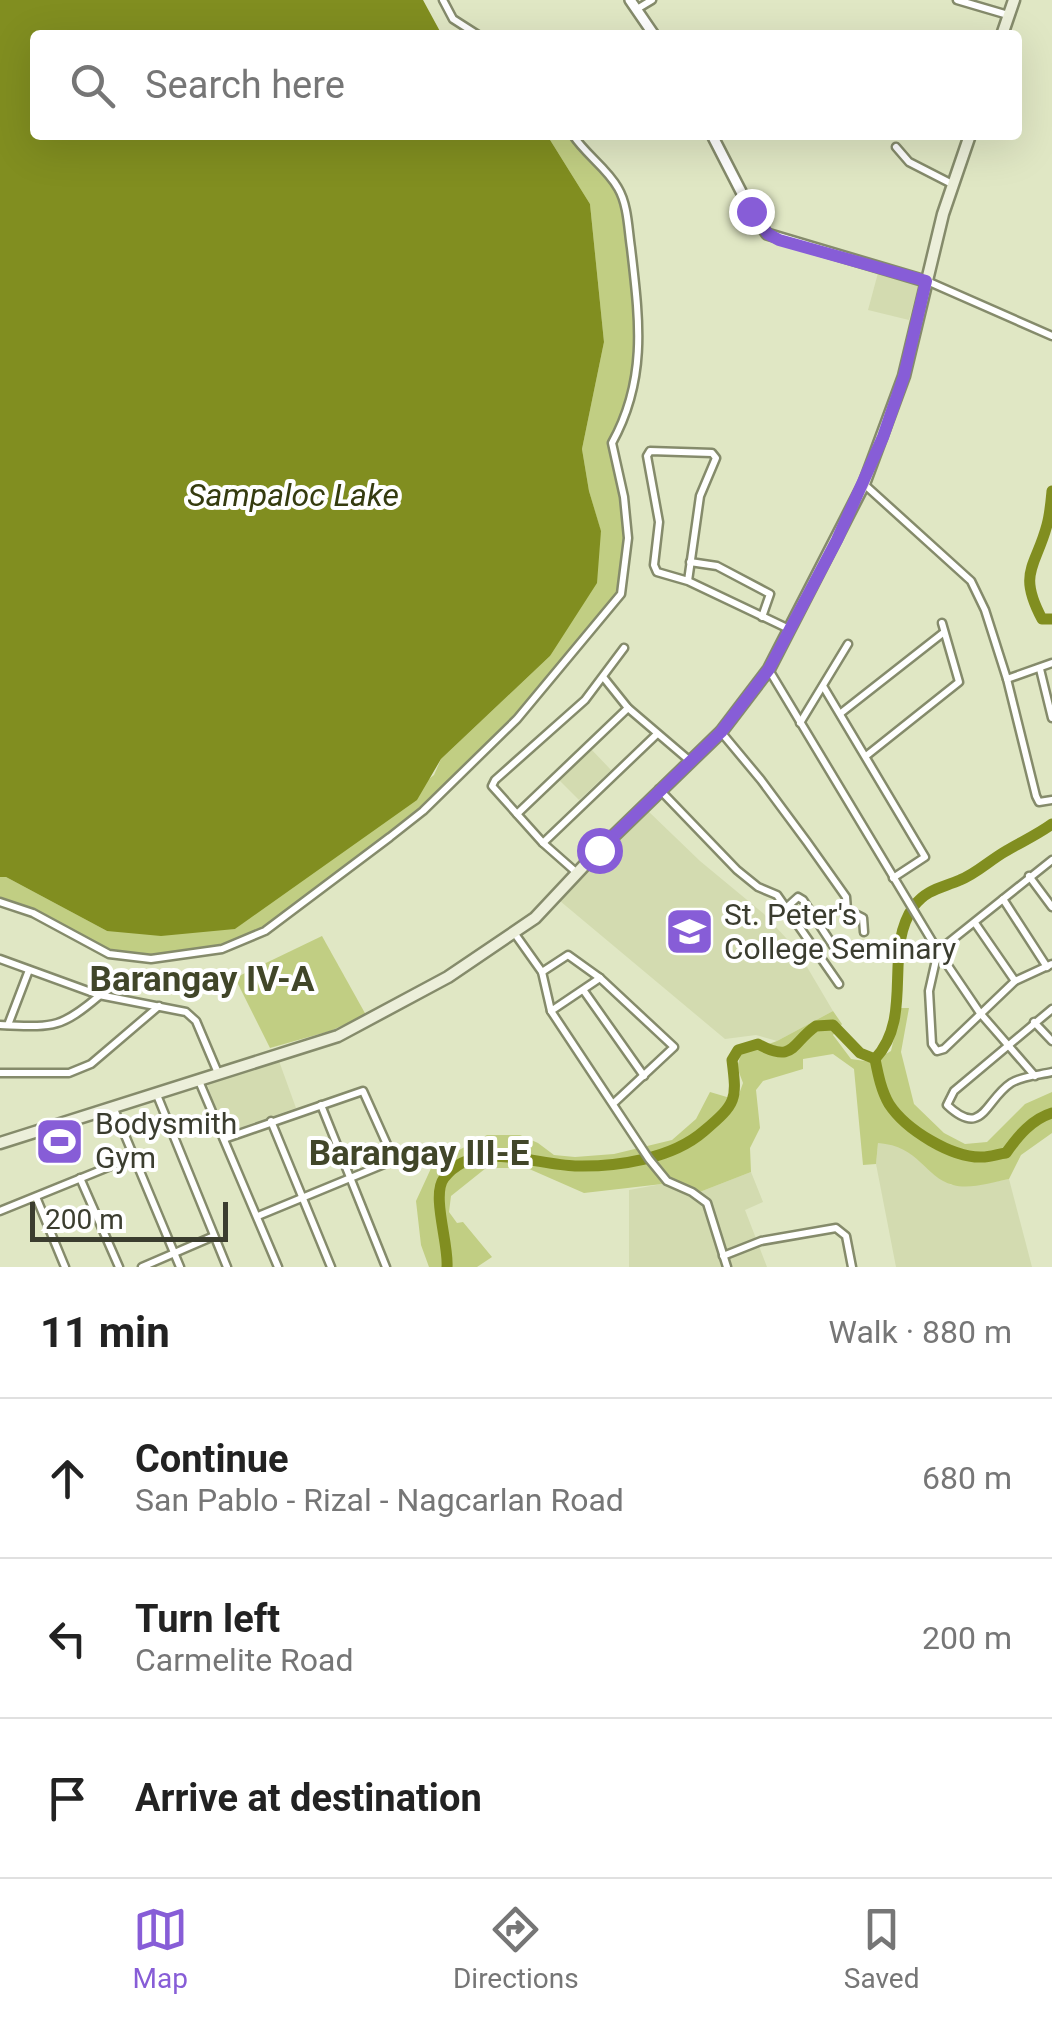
<!DOCTYPE html>
<html lang="en">
<head>
<meta charset="utf-8">
<style>
  :root { --surface:#fff; --page:#f2f2f2; --text:#222; --muted:#767676; --line:#e0e0e0; --accent:#875dd7 }
  body { margin:0; font-family:Roboto,sans-serif; background:var(--page); color:var(--text) }
  .scale { position:absolute; left:30px; bottom:25px; width:198px; box-sizing:border-box; padding-left:10px; border:5px solid #3b3d2f; border-top:0; font-size:28px; line-height:35px; white-space:nowrap; color:#3b3d2f; -webkit-text-stroke:8px #fff; paint-order:stroke }
  .stop { position:absolute; width:30px; height:30px; margin:-22px; border:8px solid #875dd7; border-radius:50%; background:#fff }
  .stop.end { background:#875dd7; border-color:#fff; box-shadow:0 2px 10px #0008 }
  .list { margin:0; padding:0; list-style:none }
  h2 { display:flex; justify-content:space-between; align-items:center; height:130px; margin:0; padding:0 40px; font-size:42px }
  h2 small { font-size:32px; font-weight:400; color:var(--muted) }
  .list li { display:grid; grid-template-columns:65px 1fr auto; gap:30px; align-items:center; box-sizing:border-box; height:160px; padding:0 40px; border-top:2px solid var(--line) }
  .list b { display:block; font-size:38px; white-space:nowrap }
  .list p { margin:0; font-size:32px; white-space:nowrap; color:var(--muted) }
  .list em { font-size:32px; font-style:normal; color:var(--muted) }
  .icon { flex:none; width:55px; height:55px; fill:none; stroke:currentColor; stroke-width:2; stroke-linecap:round; stroke-linejoin:round }
  .map { position:relative; flex:none; width:1052px; height:1267px; overflow:hidden }
  .search { position:absolute; background:var(--surface); box-shadow:0 10px 40px #0002; left:30px; right:30px; top:30px; height:110px; display:flex; align-items:center; gap:25px; box-sizing:border-box; padding:0 35px; border-radius:10px; color:var(--muted); font-size:38px }
  .sheet { height:610px; background:var(--surface) }
  nav { display:flex; justify-content:space-around; align-items:center; box-sizing:border-box; height:140px; border-top:2px solid var(--line); background:var(--surface); font-size:28px; color:var(--muted) }
  nav a { display:grid; justify-items:center; gap:5px }
  nav .on { color:var(--accent) }
  .map>svg:first-child { display:block }
  .built { fill:#d3dbb0 }
  .green { fill:#c1ce83 }
  .water { fill:#818e20 }
  .lines { fill:none; stroke-linecap:round; stroke-linejoin:round }
  .river { stroke:#818e20; stroke-width:11 }
  .minor-casing { stroke:#858b6b; stroke-width:11 }
  .tertiary-casing { stroke:#858b6b; stroke-width:14 }
  .secondary-casing { stroke:#858b6b; stroke-width:15 }
  .minor { stroke:#fff; stroke-width:6 }
  .tertiary { stroke:#fff; stroke-width:9 }
  .secondary { stroke:#ecefda; stroke-width:10 }
  .route { stroke:#875dd7; stroke-width:12 }
  .labels { text-anchor:middle; stroke-width:8; stroke-linejoin:round; paint-order:stroke }
  .poi-label { font-size:30px; fill:#3b3d2f; stroke:#fff; text-anchor:start }
  .water-label { font-size:32px; font-style:italic; fill:#353b0f; stroke:#fff }
  .quarter-label { font-size:35px; font-weight:bold; fill:#414629; stroke:#fff }
</style>
</head>
<body>
<div class="map">
<svg width="1052" height="1267" viewBox="0 0 1052 1267">
  <rect width="100%" height="100%" fill="#e0e7c4"/>
  <g class="built">
    <polygon points="878,273 919,283 909,320 868,310"/>
    <polygon points="590,748 611,770 579,800 557,778"/>
    <polygon points="647,810 700,861 764,914 797,950 833,1011 777,1041 756,1035 725,1039 560,901"/>
    <polygon points="279,1061 296,1108 225,1133 207,1084"/>
    <polygon points="878,1143 899,1144 951,1185 971,1186 1009,1179 1032,1267 896,1267 876,1164"/>
    <polygon points="751,1172 763,1202 745,1210 767,1267 629,1267 629,1190 662,1184 692,1195"/>
  </g>
  <g class="green">
    <polygon points="547,135 573,135 618,188 628,220 639,366 612,443 624,497 628,538 621,594 543,691 423,811 265,931 222,949 151,959 109,954 33,913 0,902 0,877 6,877 107,931 235,929 434,775 441,759 550,656 601,532 589,491 582,449 604,342 590,204"/>
    <polygon points="322,936 366,1015 330,1031 270,1048 235,978"/>
    <path d="M901,1008h8l-8,44 13,52 30,29 21,11 22,-2 38,-38 27,-12v41l-31,22 -12,24c-17,3 -39,11 -56,6 -29,-8 -33,-39 -75,-42l-2,21 -13,1 -9,-96 -21,-15 -30,5v10l-40,12 -7,9 4,38 -10,20 1,24 -59,23 -30,-11 -78,9 -57,-25h-41l-35,28 -2,16 8,11 6,-1 29,35 -15,10h-48l-8,-22 -5,-44 17,-37 54,-29h33l18,8 16,12 21,2 39,-3 58,-14 24,-21 14,-27 27,8 6,-17 -6,-16 4,-13 36,-13 56,-30 9,13 -9,11 18,24 21,3 19,-11z"/>
  </g>
  <polygon class="water" points="0,0 423,0 442,35 35,35 35,135 547,135 590,204 604,342 582,449 589,491 601,531 597,583 550,656 441,759 417,800 235,929 161,936 107,931 6,877 0,877"/>
  <g class="lines">
    <g class="river">
      <path d="M1052,491c-1,11 -2,23 -5,34 -11,42 -30,47 -5,94h10"/>
      <path d="M875,1059c40,-43 7,-109 39,-153 13,-17 28,-18 46,-26 16,-6 30,-20 46,-29 15,-9 31,-16 46,-27"/>
      <path d="M875,1059c3,15 6,31 14,45 17,26 63,54 93,53 8,0 16,-3 24,-4 12,-17 26,-34 46,-40"/>
      <path d="M447,1267c2,-23 -16,-72 -3,-89 30,-40 91,-13 131,-12 42,1 97,-7 129,-35 33,-28 33,-31 28,-71l6,-10 20,-6c37,20 33,-1 58,-18l17,-1 27,28 15,6"/>
    </g>
    <defs>
      <g id="minor">
        <polyline points="443,0 453,19 478,35"/>
        <polyline points="957,0 1008,15"/>
        <polyline points="637,9 652,0"/>
        <polyline points="896,147 909,162 952,184"/>
        <polyline points="927,281 1052,336"/>
        <polyline points="865,485 971,581 985,610 1007,679 1036,796 1039,802 1052,800"/>
        <polyline points="690,562 717,566 770,594 762,617"/>
        <polyline points="688,581 700,496 716,458 712,453 650,451 647,456 659,522 654,565 657,572 688,581 789,629"/>
        <polyline points="1040,669 1052,718"/>
        <polyline points="769,670 938,951 980,1013 1035,1076"/>
        <polyline points="604,678 628,708 690,761"/>
        <polyline points="1007,679 1052,663"/>
        <polyline points="823,686 925,857 893,878"/>
        <polyline points="841,713 943,633"/>
        <polyline points="800,723 848,644"/>
        <polyline points="721,732 761,780 807,842 846,897 847,910 863,918 864,932"/>
        <polyline points="866,756 959,682 942,623"/>
        <polyline points="659,789 737,870 758,887 777,895 839,984"/>
        <polyline points="517,814 628,708"/>
        <polyline points="543,843 657,734"/>
        <polyline points="1052,860 938,951 929,991 932,1044 937,1051 944,1049 1015,981 1052,964"/>
        <polyline points="577,873 543,843 492,786 495,780 585,700 624,648"/>
        <polyline points="1029,876 1052,907"/>
        <polyline points="1003,899 1047,967"/>
        <path d="M0,902l33,11 76,41 42,5 71,-10 43,-18 125,-94 33,-26 94,-92 104,-125 7,-56 -4,-41 -12,-54c36,-65 27,-125 19,-195 -3,-20 -3,-43 -13,-60 -11,-20 -33,-34 -45,-53"/>
        <polyline points="786,908 798,897 803,900 834,947"/>
        <polyline points="975,923 1015,981"/>
        <polyline points="515,934 542,972 551,1011 649,1159 667,1181 692,1192 707,1203 727,1267"/>
        <polyline points="0,959 99,995 186,1012 196,1021 218,1073"/>
        <polyline points="542,972 568,955 600,978 674,1047 615,1102"/>
        <polyline points="584,991 644,1076"/>
        <path d="M1052,1009l-98,82 -7,14c36,34 38,-5 64,-22 11,-7 29,-8 41,-11"/>
        <polyline points="551,1011 600,978"/>
        <polyline points="1034,1022 1052,1041"/>
        <path d="M0,1025c52,2 59,5 99,-29"/>
        <polyline points="8,1025 29,970"/>
        <polyline points="0,1073 69,1073 91,1064 159,1006"/>
        <polyline points="199,1081 278,1267"/>
        <polyline points="157,1095 227,1267"/>
        <polyline points="321,1105 386,1267"/>
        <polyline points="114,1109 180,1267"/>
        <polyline points="271,1121 331,1267"/>
        <polyline points="224,1139 363,1091 394,1160 258,1216"/>
        <polyline points="80,1178 119,1267"/>
        <polyline points="36,1197 65,1267"/>
        <polyline points="0,1211 133,1157"/>
        <polyline points="723,1256 761,1241 836,1228 846,1236 852,1267"/>
        <polyline points="142,1267 214,1236"/>
      </g>
      <g id="tertiary">
        <polyline points="630,0 654,35"/>
        <polyline points="712,135 751,211 767,234 925,281"/>
      </g>
      <g id="secondary">
        <polyline points="1002,35 1014,0"/>
        <polyline points="0,1143 338,1036 448,977 535,918 595,854 721,732 769,669 864,484 904,376 943,214 970,135"/>
      </g>
    </defs>
    <use href="#minor" class="minor-casing"/>
    <use href="#tertiary" class="tertiary-casing"/>
    <use href="#secondary" class="secondary-casing"/>
    <use href="#minor" class="minor"/>
    <use href="#tertiary" class="tertiary"/>
    <use href="#secondary" class="secondary"/>
  </g>
  <g class="lines">
    <polyline class="route" points="599,850 721,732 769,669 837,540 883,437 904,376 926,281 779,240 768,234 751,211"/>
  </g>
  <defs>
    <symbol id="university-square" viewBox="-11 -11 22 22"><rect x="-9" y="-9" width="18" height="18" rx="4" fill="#875dd7" stroke="#fff"/><path d="M0-5L7-2L0 1L-7-2ZM-4 1L0 2.5L4 1V4Q0 6-4 4Z" fill="#fff"/></symbol>
    <symbol id="stadium-square" viewBox="-11 -11 22 22"><rect x="-9" y="-9" width="18" height="18" rx="4" fill="#875dd7" stroke="#fff"/><path d="M0-5a6.5 5 0 1 0 0 10a6.5 5 0 1 0 0-10ZM-3.5-1.8h7v3.6h-7Z" fill="#fff"/></symbol>
  </defs>
  <g fill-rule="evenodd">
    <use href="#university-square" x="662" y="904" width="55" height="55"/>
    <use href="#stadium-square" x="32" y="1114" width="55" height="55"/>
  </g>
  <g class="labels">
    <g class="poi-label">
      <text x="724" y="925">St. Peter's<tspan x="724" dy="34">College Seminary</tspan></text>
      <text x="95" y="1134">Bodysmith<tspan x="95" dy="34">Gym</tspan></text>
    </g>
    <g class="water-label">
      <text x="293" y="506">Sampaloc Lake</text>
    </g>
    <g class="quarter-label">
      <text x="202" y="991">Barangay IV-A</text>
      <text x="419" y="1165">Barangay III-E</text>
    </g>
  </g>
</svg>
<div class="scale">200 m</div>
<div class="stop" style="left:599px;top:850px"></div>
<div class="stop end" style="left:751px;top:211px"></div>
<div class="search"><svg class="icon" aria-label="search" viewBox="0 0 24 24"><circle cx="10" cy="10" r="6"/><path d="M15 15l6 6"/></svg>Search here</div>
</div>
<section class="sheet">
<h2>11 min<small>Walk · 880 m</small></h2>
<ul class="list">
<li><svg class="icon" aria-label="ahead" viewBox="0 0 24 24"><path d="M12 20V5M6 11l6-6 6 6"/></svg><div><b>Continue</b><p>San Pablo - Rizal - Nagcarlan Road</p></div><em>680 m</em></li>
<li><svg class="icon" aria-label="left" viewBox="0 0 24 24"><path d="M17 20v-9H6M10 6l-5 5 5 5"/></svg><div><b>Turn left</b><p>Carmelite Road</p></div><em>200 m</em></li>
<li><svg class="icon" aria-label="arrive" viewBox="0 0 24 24"><path d="M6 21V4h12l-3 4 3 4H6"/></svg><div><b>Arrive at destination</b></div></li>
</ul>
</section>
<nav>
<a class="on"><svg class="icon" aria-label="map" viewBox="0 0 24 24"><path d="M3 6l6-2 6 2 6-2v14l-6 2-6-2-6 2zM9 4v14M15 6v14"/></svg>Map</a>
<a><svg class="icon" aria-label="directions" viewBox="0 0 24 24"><path d="M12 3l9 9-9 9-9-9zM9 14v-3h6M13 9l2 2-2 2"/></svg>Directions</a>
<a><svg class="icon" aria-label="saved" viewBox="0 0 24 24"><path d="M7 4h10v16l-5-4-5 4z"/></svg>Saved</a>
</nav>
</body>
</html>
